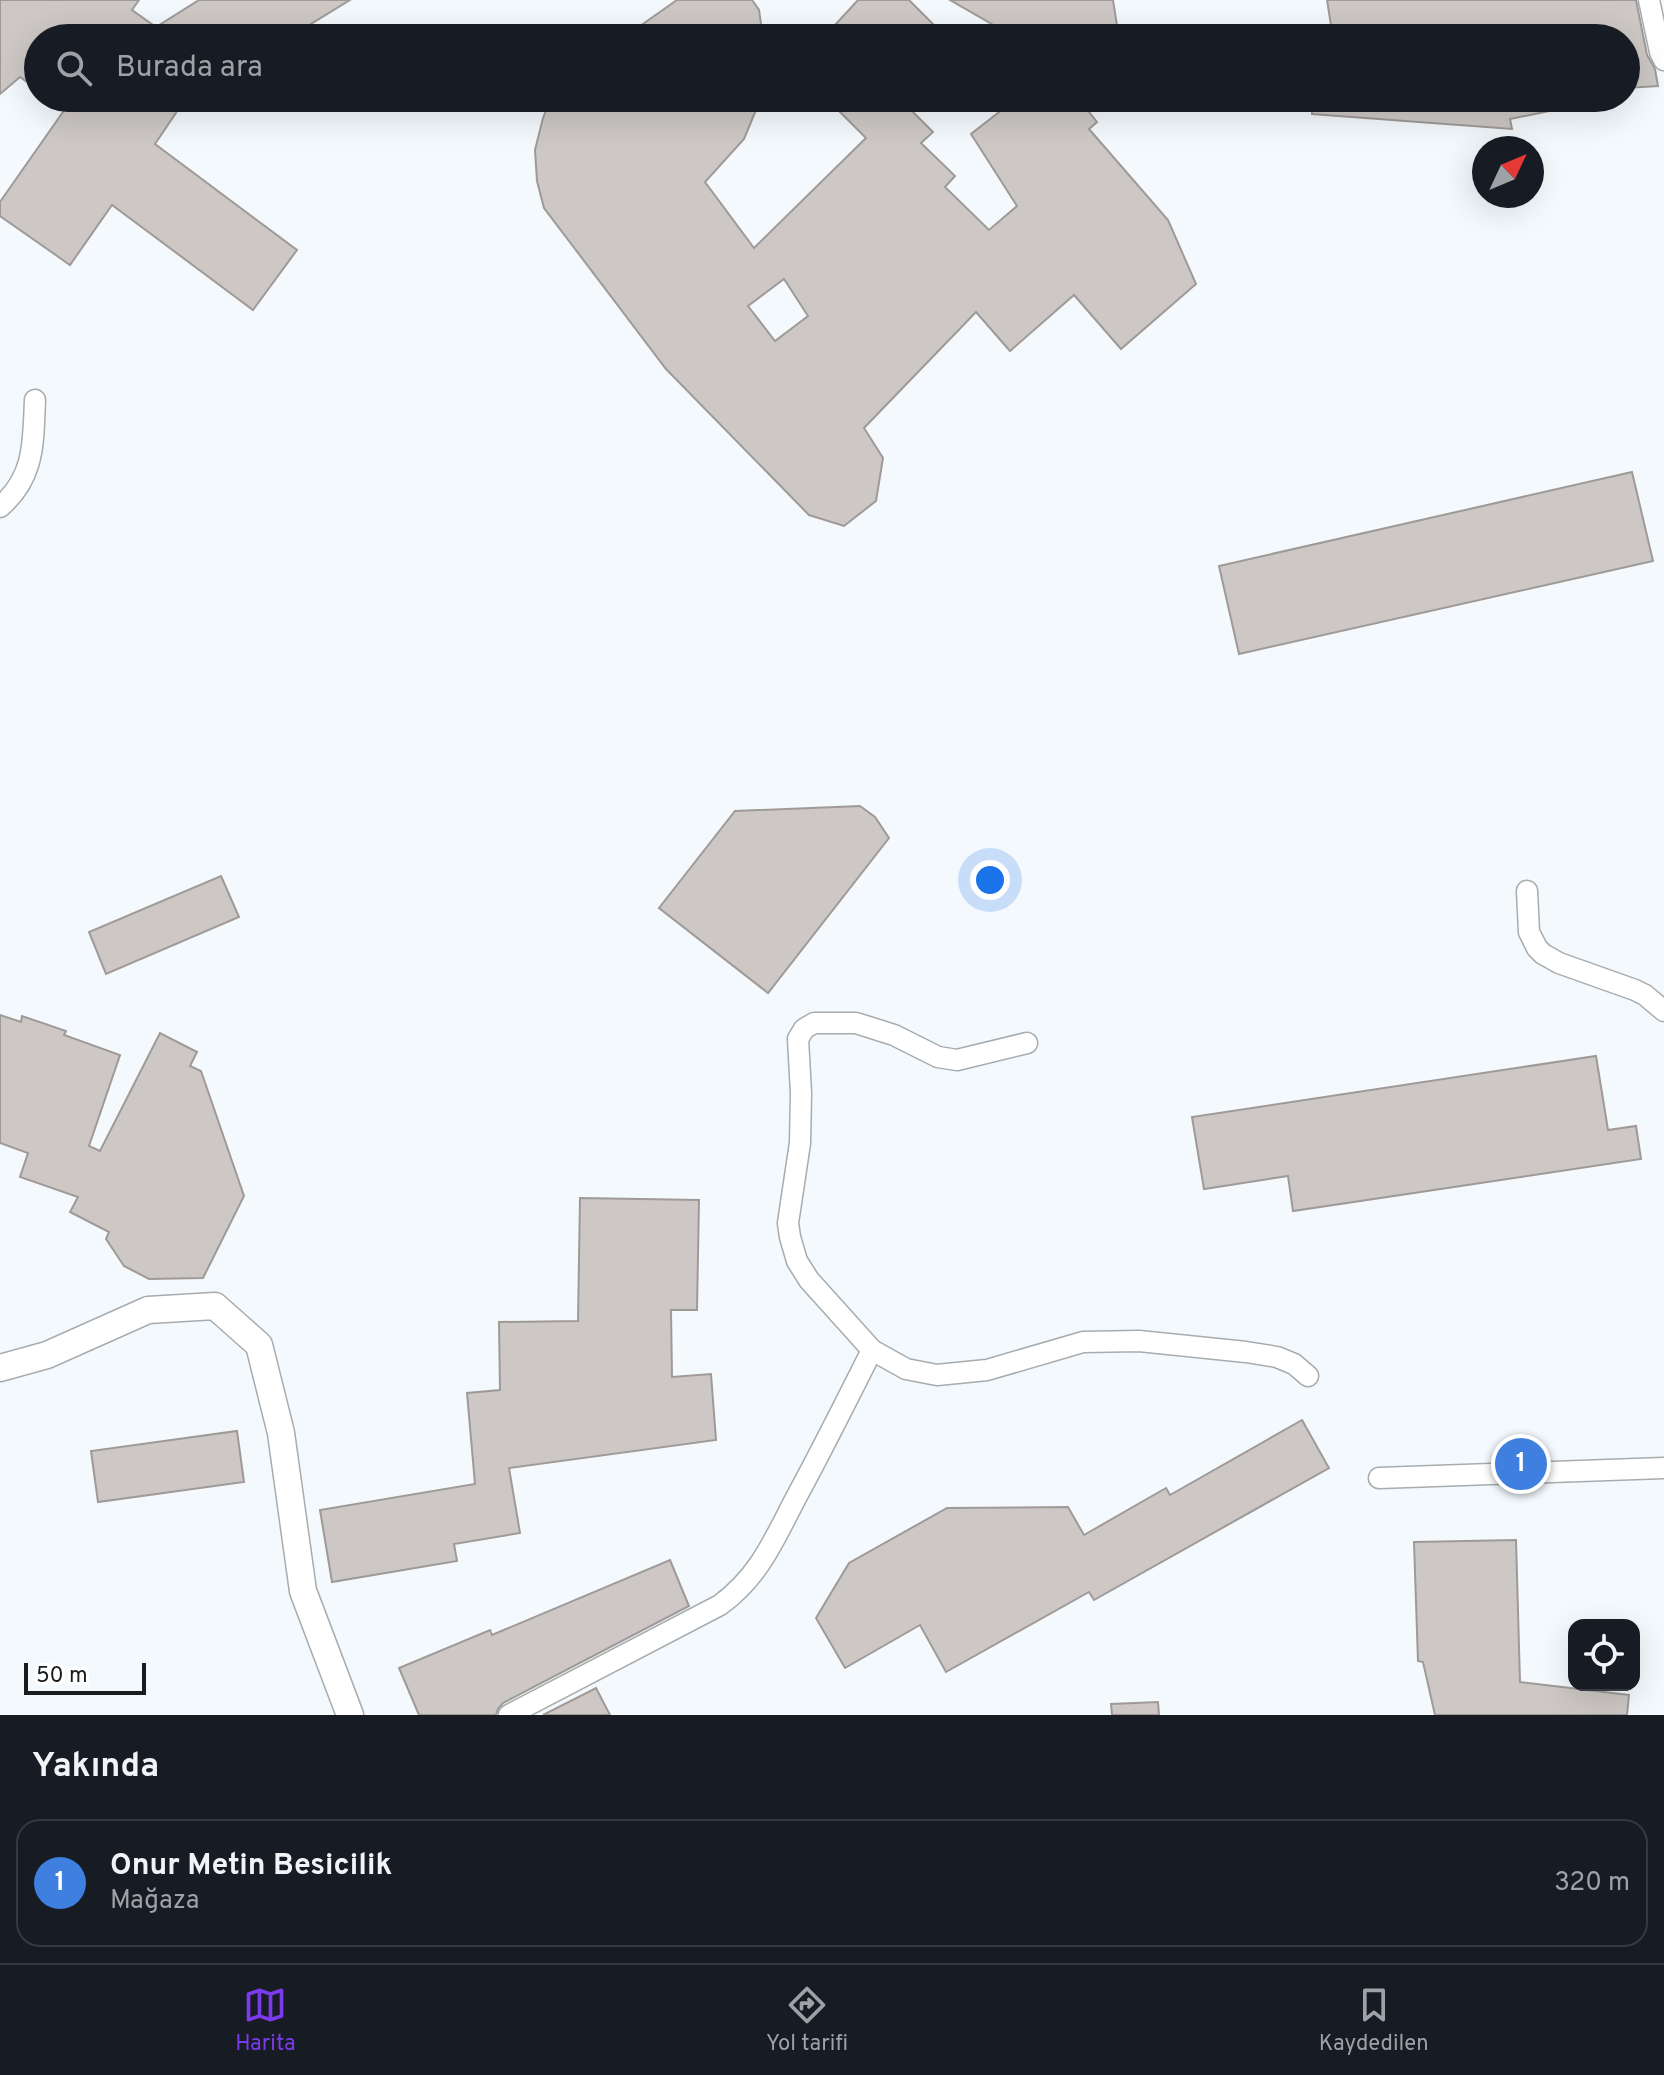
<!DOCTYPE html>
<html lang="tr">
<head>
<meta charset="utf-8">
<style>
  :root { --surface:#171b24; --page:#20242c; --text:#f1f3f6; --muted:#9ea1a6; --line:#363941; --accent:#7c3aed }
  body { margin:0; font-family:Overpass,sans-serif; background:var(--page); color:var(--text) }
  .controls { position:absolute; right:24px; bottom:24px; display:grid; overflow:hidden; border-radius:16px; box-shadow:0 8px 32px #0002 }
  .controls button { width:72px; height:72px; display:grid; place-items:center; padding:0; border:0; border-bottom:2px solid var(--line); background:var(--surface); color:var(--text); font:40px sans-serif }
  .compass { position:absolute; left:1472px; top:136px; width:72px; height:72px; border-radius:50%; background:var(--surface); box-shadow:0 8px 32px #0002; rotate:46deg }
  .scale { position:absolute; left:24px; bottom:20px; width:122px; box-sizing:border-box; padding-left:8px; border:4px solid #1b1c1d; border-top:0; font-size:22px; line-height:28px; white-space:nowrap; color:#1b1c1d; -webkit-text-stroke:6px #fff; paint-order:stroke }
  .you { position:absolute; left:990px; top:880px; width:28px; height:28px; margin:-20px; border:6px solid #fff; border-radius:50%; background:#1a73e8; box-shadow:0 0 0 12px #1a73e833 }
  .badge { display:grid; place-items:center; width:52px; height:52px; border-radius:50%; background:var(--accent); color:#fff; font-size:26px; font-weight:700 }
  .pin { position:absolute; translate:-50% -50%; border:4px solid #fff; box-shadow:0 2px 8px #0006 }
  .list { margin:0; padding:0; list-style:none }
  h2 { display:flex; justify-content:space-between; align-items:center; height:104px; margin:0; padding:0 32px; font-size:34px }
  h2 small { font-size:26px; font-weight:400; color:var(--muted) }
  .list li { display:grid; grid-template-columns:52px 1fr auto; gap:24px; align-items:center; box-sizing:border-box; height:128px; margin:0 16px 16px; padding:0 16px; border:2px solid var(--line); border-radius:24px }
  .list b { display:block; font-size:30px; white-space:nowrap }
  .list p { margin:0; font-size:26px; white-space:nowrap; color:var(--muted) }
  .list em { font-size:26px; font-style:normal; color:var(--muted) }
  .icon { flex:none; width:44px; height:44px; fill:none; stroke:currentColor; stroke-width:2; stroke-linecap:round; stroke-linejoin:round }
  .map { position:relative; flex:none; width:1664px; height:1715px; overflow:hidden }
  .search { position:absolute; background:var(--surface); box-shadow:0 8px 32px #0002; left:24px; right:24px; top:24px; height:88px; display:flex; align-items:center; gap:20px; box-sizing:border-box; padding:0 28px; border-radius:44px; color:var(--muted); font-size:30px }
  .sheet { height:248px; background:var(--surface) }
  nav { display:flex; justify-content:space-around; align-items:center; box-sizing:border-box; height:112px; border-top:2px solid var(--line); background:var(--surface); font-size:22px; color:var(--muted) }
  nav a { display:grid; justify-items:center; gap:4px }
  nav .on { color:var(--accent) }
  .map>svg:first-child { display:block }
  .building { fill:#cdc8c5; stroke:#9f9a97; stroke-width:2; fill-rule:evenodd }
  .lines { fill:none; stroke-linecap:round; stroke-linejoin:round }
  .minor-casing { stroke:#a7acaf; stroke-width:23 }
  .major-casing { stroke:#a7acaf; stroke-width:29 }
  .minor { stroke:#fff; stroke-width:20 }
  .major { stroke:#fff; stroke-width:26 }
</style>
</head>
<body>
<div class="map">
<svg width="1664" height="1715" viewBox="0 0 1664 1715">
  <rect width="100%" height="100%" fill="#f4f9fd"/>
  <g class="building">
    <polygon points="0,0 139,0 132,10 156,27 199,0 350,0 288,38 38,38 38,90 20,77 0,94"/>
    <polygon points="677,0 752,0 759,10 763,38 623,38"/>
    <polygon points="858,0 909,0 947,38 823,38"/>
    <polygon points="950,0 1113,0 1119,38 1016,38"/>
    <polygon points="1327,0 1636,0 1647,55 1655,69 1658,86 1626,88 1626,38 1333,38"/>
    <polygon points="49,98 186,98 155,144 297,250 253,310 112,205 70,265 0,216 0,202 65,109"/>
    <path d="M551,98h210l-17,41 -39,43 49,66 112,-110 -40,-40h73l34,34 -12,11 34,33 -10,11 44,43 28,-24 -46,-72 46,-36h61l19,24 -8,7 79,91 28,64 -75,65 -47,-54 -64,56 -34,-39 -112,116 19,30 -7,43 -32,25 -35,-11 -143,-146 -122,-161 -7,-27 -2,-31 8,-32zM784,279l24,37 -33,25 -27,-35z"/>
    <polygon points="1313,98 1584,98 1584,104 1510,119 1512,129 1312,114"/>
    <polygon points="1632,472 1653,561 1239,654 1219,566"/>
    <polygon points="860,806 875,817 889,838 768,993 659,908 735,811"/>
    <polygon points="221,876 239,917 106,974 89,932"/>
    <polygon points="0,1015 21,1022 22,1016 66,1031 64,1035 120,1055 89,1146 100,1151 160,1033 197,1052 190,1066 201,1071 244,1196 203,1278 149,1279 124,1266 106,1239 109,1232 70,1212 78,1197 20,1177 28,1153 0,1143"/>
    <polygon points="1596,1056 1608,1130 1636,1126 1641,1159 1293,1211 1288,1176 1204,1189 1192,1117"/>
    <polygon points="580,1198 699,1200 697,1310 671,1310 672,1377 711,1374 716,1440 509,1468 520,1533 454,1544 457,1561 332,1582 320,1510 475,1484 467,1393 500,1390 499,1322 578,1321"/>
    <polygon points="1302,1420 1329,1468 1094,1600 1089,1592 946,1672 920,1625 845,1668 816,1618 849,1563 947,1508 1068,1507 1084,1535 1166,1488 1170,1495"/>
    <polygon points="237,1431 244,1482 98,1502 91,1451"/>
    <polygon points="1516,1540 1520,1682 1629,1695 1627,1715 1435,1715 1423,1662 1418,1661 1414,1542"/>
    <polygon points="670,1560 689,1606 503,1703 498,1709 496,1715 419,1715 399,1668 490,1630 492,1635"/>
    <polygon points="596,1688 610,1715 543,1715"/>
    <polygon points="1158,1702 1159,1715 1112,1715 1111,1704"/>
  </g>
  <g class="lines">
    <defs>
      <g id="minor">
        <polyline points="1649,0 1660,52 1664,60"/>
        <path d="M0,507c35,-30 33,-64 35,-107"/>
        <polyline points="1527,891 1529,932 1537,948 1543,954 1559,963 1635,990 1645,995 1664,1011"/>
        <polyline points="1027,1043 957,1060 938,1057 894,1035 856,1023 814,1023 804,1029 798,1039 801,1093 800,1143 788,1223 790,1237 797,1261 809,1280 872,1350 906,1369 937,1375 987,1370 1083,1342 1139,1341 1246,1352 1277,1357 1294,1364 1308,1376"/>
        <polyline points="1379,1478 1664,1468"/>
        <path d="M509,1715l211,-110c41,-30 55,-68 78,-111 26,-48 50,-96 74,-144"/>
      </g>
      <polyline id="major" points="0,1368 47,1355 148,1310 215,1306 259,1345 281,1433 303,1591 350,1715"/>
    </defs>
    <use href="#minor" class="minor-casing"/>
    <use href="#major" class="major-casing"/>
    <use href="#minor" class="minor"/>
    <use href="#major" class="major"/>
  </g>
</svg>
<div class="controls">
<button><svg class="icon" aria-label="locate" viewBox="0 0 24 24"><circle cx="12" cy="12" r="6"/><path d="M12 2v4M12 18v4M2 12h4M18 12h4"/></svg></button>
</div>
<svg class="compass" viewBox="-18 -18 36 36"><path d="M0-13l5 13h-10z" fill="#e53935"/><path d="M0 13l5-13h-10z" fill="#9ea1a6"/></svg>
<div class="scale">50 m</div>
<div class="you"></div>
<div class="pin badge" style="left:1521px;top:1464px;background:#3f7fe0">1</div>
<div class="search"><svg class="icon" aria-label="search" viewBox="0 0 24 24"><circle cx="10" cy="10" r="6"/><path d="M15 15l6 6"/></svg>Burada ara</div>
</div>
<section class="sheet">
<h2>Yakında<small></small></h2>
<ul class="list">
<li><span class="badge" style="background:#3f7fe0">1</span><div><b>Onur Metin Besicilik</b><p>Mağaza</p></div><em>320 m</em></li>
</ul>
</section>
<nav>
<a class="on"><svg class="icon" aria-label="map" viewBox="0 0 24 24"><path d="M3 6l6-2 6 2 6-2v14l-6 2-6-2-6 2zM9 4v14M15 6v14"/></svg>Harita</a>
<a><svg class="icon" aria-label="directions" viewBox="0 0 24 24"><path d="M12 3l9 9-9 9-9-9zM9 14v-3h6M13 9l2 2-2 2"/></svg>Yol tarifi</a>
<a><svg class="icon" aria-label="saved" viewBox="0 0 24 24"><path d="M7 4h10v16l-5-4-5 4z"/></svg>Kaydedilen</a>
</nav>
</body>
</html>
